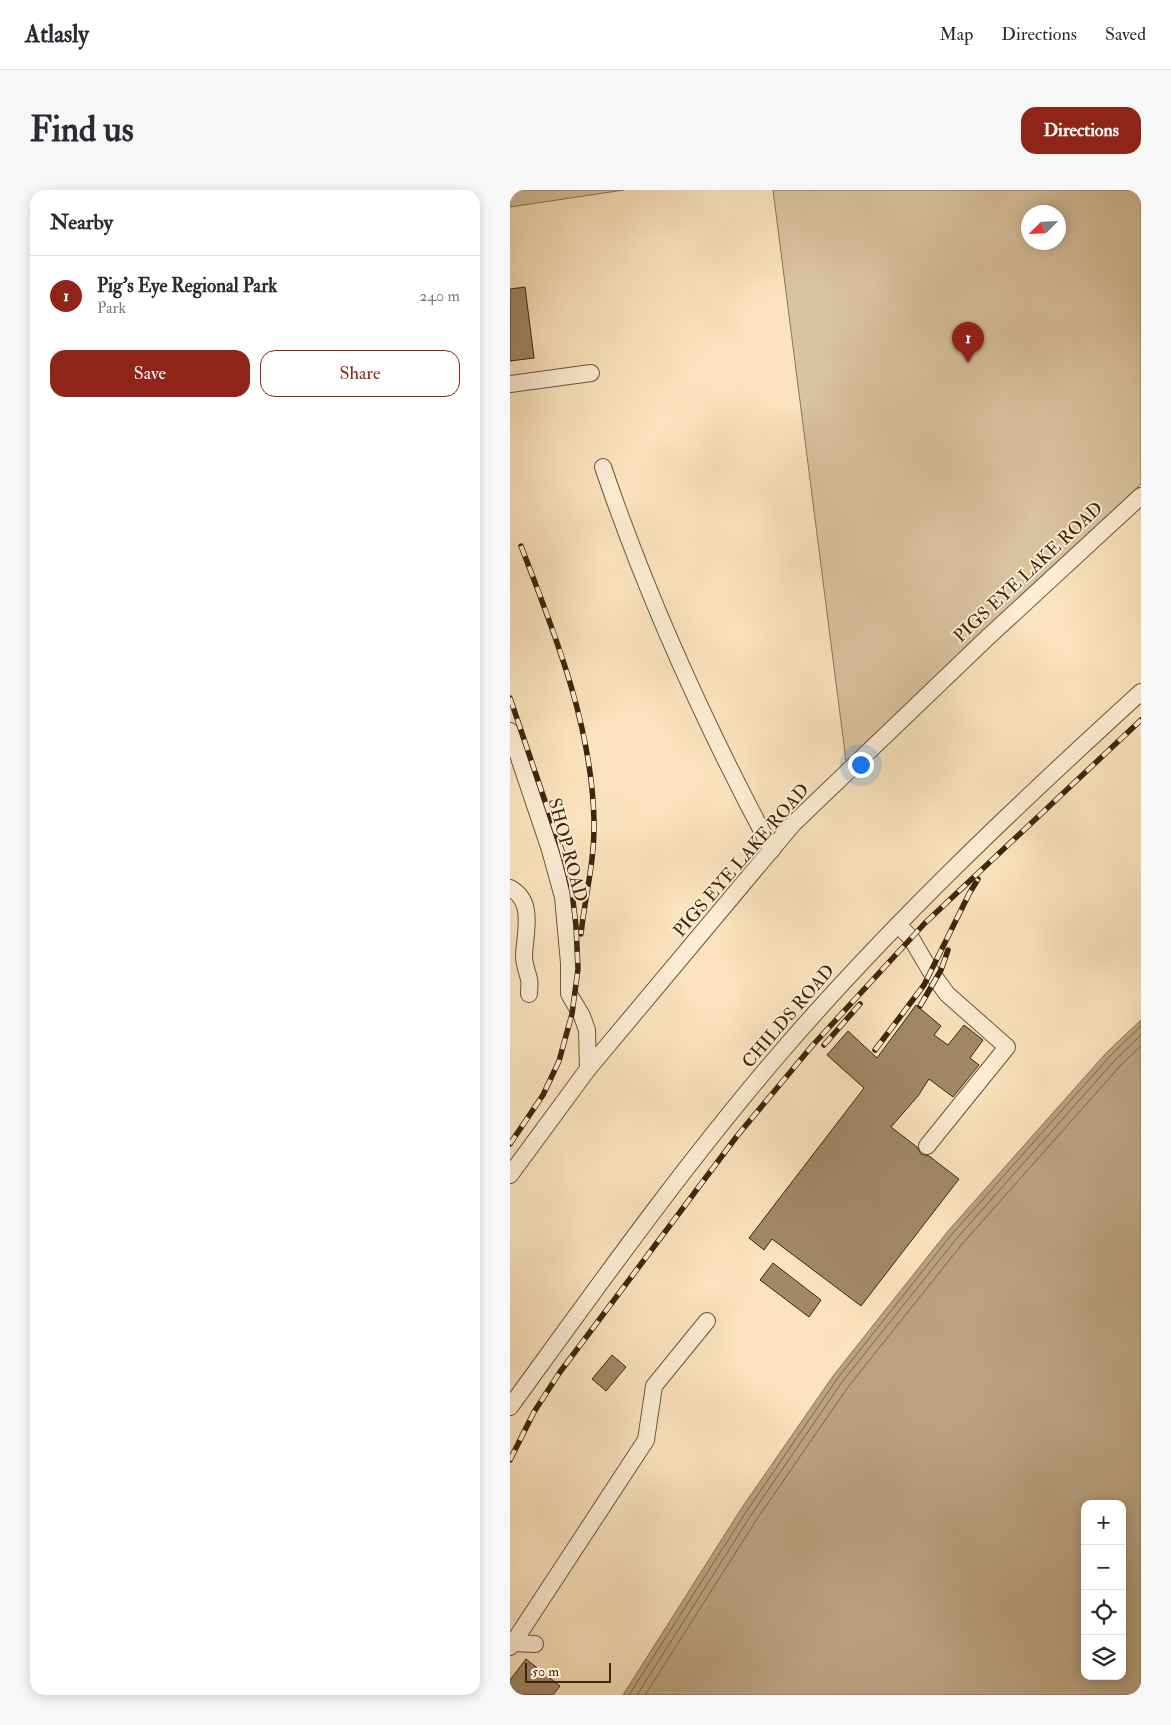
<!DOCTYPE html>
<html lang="en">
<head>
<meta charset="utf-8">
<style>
  :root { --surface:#fff; --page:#f7f7f7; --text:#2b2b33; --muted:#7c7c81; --line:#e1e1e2; --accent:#8f2418 }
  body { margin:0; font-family:"IM FELL Double Pica",serif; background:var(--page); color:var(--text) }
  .controls { position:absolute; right:15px; bottom:15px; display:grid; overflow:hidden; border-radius:10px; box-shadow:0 2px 12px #0003 }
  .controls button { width:45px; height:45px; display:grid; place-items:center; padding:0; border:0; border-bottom:1px solid var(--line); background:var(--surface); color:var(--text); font:25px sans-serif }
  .compass { position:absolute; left:511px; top:15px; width:45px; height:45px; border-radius:50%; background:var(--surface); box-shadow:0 2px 12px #0003; rotate:246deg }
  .scale { position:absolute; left:15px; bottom:12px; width:86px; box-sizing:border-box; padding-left:5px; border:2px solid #3f250b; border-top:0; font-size:14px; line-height:18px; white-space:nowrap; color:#3f250b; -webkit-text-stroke:4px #fcedd5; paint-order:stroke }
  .you { position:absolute; left:350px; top:574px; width:18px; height:18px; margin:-12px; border:4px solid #fff; border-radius:50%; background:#1a73e8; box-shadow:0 0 0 8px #1a73e833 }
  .badge { display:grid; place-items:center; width:32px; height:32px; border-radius:50%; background:var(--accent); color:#fff; font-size:16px; font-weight:700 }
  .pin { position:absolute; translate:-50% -41px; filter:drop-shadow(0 1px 2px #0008) }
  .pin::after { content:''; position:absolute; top:26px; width:18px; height:15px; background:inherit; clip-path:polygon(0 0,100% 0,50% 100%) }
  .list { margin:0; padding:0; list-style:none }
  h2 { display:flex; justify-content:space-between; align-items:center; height:65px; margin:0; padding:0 20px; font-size:21px }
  h2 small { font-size:16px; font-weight:400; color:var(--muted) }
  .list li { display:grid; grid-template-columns:32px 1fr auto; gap:15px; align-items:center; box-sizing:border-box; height:80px; padding:0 20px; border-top:1px solid var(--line) }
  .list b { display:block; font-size:19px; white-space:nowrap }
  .list p { margin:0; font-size:16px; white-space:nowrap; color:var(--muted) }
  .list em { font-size:16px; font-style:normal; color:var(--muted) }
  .actions { display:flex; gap:10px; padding:15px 20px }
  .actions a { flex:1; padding:11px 0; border:1px solid var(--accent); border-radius:15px; text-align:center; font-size:18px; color:var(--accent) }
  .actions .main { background:var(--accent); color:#fff }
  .icon { flex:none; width:28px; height:28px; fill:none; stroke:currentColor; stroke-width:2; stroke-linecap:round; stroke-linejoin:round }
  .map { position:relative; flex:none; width:631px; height:1505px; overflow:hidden; border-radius:15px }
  header { display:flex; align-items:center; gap:30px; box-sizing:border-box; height:70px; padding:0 25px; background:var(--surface); border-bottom:1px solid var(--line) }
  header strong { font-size:24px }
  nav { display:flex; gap:28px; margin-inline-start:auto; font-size:18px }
  .intro { display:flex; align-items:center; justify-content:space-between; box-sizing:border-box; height:120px; padding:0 30px }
  h1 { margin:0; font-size:35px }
  .button { padding:12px 22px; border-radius:15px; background:var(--accent); color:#fff; font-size:18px; font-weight:700 }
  main { display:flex; gap:30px; padding:0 30px }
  aside { flex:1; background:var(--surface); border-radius:15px; box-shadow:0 2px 12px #0003 }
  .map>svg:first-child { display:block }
  .green { fill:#dac3a0; stroke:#8c7456; fill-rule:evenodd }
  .water { fill:#baa281; stroke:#897052; fill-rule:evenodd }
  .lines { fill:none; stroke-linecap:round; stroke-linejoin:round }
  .shore { stroke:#7c6446; stroke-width:1 }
  .building { fill:#a08868; stroke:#3f250b }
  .minor-casing { stroke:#6e5438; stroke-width:18 }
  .minor { stroke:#fcedd5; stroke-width:16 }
  .rail-casing { stroke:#3f250b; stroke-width:5.5 }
  .rail { stroke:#fcedd5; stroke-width:4; stroke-dasharray:11; stroke-linecap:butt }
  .labels { text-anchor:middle; stroke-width:4; stroke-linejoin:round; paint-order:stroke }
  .street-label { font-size:18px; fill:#3f250b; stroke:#fcedd5 }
</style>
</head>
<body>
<header>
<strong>Atlasly</strong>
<nav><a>Map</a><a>Directions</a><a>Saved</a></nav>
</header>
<div class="intro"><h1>Find us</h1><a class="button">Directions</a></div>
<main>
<aside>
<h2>Nearby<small></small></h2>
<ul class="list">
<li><span class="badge">1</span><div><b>Pig's Eye Regional Park</b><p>Park</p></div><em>240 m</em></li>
</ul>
<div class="actions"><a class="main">Save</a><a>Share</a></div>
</aside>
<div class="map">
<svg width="631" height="1505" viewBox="0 0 631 1505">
  <rect width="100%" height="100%" fill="#fae3be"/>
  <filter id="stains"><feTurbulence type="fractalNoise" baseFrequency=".004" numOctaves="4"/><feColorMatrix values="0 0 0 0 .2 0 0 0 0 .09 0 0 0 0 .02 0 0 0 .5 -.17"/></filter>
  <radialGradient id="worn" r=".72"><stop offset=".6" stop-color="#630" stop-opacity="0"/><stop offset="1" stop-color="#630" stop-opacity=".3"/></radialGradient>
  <g class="green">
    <polygon points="0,0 114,0 0,17"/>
    <path d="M263,0h368v294l-295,277zM518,22h30v30h-30z"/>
  </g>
  <path class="water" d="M631,830v675h-518l118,-186 92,-133 115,-145 159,-179zM575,1314h37v172h-37z"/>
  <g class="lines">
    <g class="shore">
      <polyline points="119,1505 236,1322 327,1189 442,1044 601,865 631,836"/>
      <polyline points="127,1505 241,1325 332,1192 447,1048 605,870 631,845"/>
      <polyline points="135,1505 247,1329 338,1197 453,1053 611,875 631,856"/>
    </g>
  </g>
  <g class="building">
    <polygon points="15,97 24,168 0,171 0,99"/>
    <polygon points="406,815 431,836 424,845 438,855 454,835 473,850 460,868 469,875 443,907 419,889 408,906 381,937 407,957 411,964 419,966 449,989 351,1116 262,1049 254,1060 239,1048 354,898 317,865 338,841 367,868"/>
    <polygon points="263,1073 311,1110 299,1127 250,1090"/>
    <polygon points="102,1165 116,1177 96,1201 82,1189"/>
    <polygon points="16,1469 50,1496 43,1505 0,1505 0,1490"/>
  </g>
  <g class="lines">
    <defs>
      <g id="minor">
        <polyline points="0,194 81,183"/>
        <path d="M93,277c45,132 103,260 169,383"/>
        <polyline points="0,541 40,660 53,707 59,773 59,804 72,826 77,840 78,879"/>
        <path d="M0,698c25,13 15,44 14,68 0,8 3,15 5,23 1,4 0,10 0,15"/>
        <polyline points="388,735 401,748 421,782 437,804 497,857 417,956"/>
        <polyline points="0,985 78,879 283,634 477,448 631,306"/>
        <path d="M0,1217c88,-121 174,-242 271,-355 111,-129 235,-246 360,-360"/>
        <polyline points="3,1453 136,1250 144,1196 197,1131"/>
        <polyline points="0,1457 3,1453 25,1454"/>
      </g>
    </defs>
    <use href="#minor" class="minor-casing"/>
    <use href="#minor" class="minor"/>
    <defs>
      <g id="rail">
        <path d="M11,356c34,88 71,180 73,275 1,39 -9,75 -13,113"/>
        <polyline points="0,508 54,667 62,702 66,736 68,779 62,824 49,871 33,905 0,954"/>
        <polyline points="410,816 431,780 438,760"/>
        <polyline points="314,855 350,814"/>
        <polyline points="365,860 414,795 459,704 468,689"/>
        <polyline points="0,1270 24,1222 50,1182 227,946 302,856 415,733 631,530"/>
      </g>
    </defs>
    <use href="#rail" class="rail-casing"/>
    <use href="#rail" class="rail"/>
  </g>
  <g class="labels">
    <g class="street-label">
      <text transform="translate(518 382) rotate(-43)" y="6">PIGS EYE LAKE ROAD</text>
      <text transform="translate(58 660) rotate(75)" y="6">SHOP ROAD</text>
      <text transform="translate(231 670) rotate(-49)" y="6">PIGS EYE LAKE ROAD</text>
      <text transform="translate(278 826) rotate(-49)" y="6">CHILDS ROAD</text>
    </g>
  </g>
  <rect width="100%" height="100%" filter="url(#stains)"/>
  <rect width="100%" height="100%" fill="url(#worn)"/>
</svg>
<div class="controls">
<button>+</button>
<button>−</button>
<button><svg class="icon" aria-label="locate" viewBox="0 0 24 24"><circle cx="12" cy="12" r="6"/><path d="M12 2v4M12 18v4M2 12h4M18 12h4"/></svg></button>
<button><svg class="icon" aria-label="layers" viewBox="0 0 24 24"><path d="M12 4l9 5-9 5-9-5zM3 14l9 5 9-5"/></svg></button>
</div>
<svg class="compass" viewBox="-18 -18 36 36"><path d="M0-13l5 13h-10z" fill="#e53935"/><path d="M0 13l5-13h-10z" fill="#7c7c81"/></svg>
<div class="scale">50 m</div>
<div class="you"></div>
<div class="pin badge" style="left:458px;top:173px">1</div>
</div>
</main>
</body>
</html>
